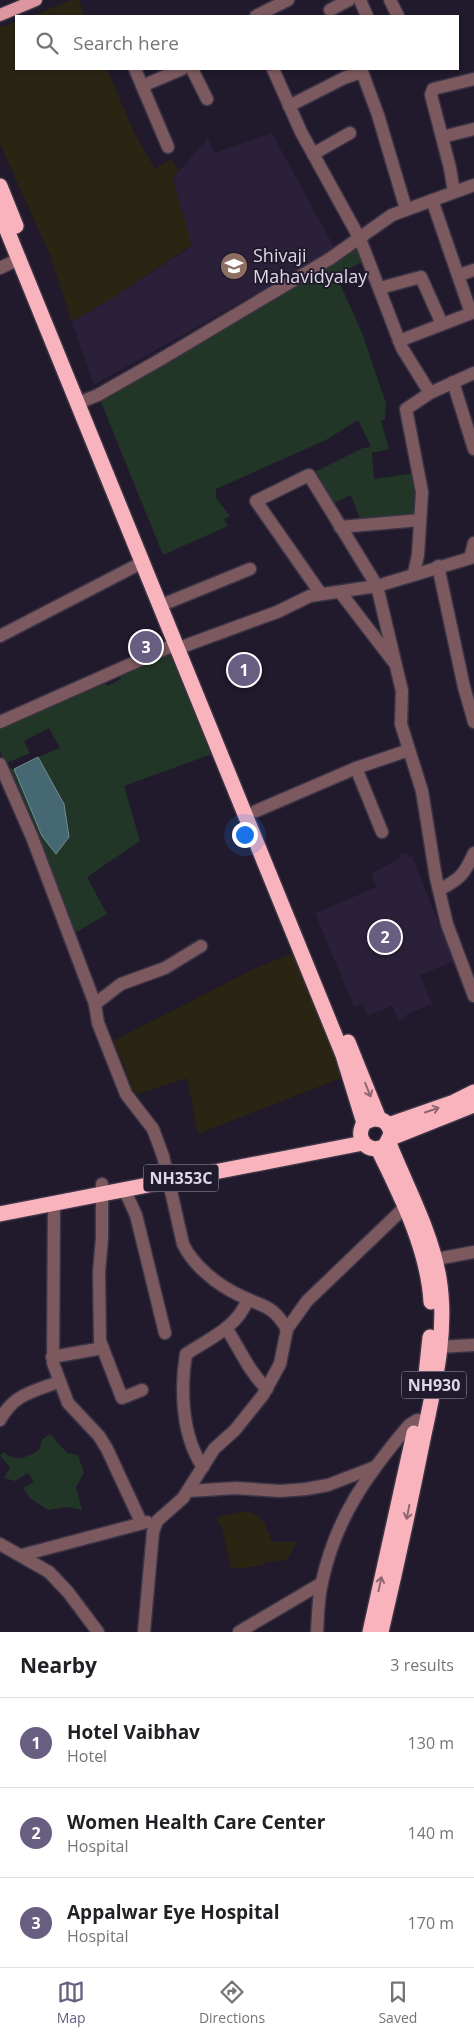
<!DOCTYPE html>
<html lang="en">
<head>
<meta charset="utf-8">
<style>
  :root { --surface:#fff; --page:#f6f6f6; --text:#202124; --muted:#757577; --line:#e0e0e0; --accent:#685e81 }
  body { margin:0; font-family:"Open Sans",sans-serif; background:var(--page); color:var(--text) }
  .you { position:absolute; left:244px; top:834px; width:18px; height:18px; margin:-12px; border:4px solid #fff; border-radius:50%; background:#1a73e8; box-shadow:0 0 0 8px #1a73e833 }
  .badge { display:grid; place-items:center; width:32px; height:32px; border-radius:50%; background:var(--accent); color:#fff; font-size:16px; font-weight:700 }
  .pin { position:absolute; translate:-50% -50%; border:2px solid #fff; box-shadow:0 1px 5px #0006 }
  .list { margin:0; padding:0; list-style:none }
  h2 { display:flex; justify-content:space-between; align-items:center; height:65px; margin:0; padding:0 20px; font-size:21px }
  h2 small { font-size:16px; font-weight:400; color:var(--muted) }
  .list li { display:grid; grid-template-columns:32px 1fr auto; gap:15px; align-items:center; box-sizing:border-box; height:90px; padding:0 20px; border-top:1px solid var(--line) }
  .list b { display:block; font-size:19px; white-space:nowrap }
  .list p { margin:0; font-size:16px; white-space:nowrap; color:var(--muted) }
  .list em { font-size:16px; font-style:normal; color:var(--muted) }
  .icon { flex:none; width:28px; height:28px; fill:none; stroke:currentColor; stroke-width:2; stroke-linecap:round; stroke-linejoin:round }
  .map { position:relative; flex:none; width:474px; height:1632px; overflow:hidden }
  .search { position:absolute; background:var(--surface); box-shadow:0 1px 4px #0004; left:15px; right:15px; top:15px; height:55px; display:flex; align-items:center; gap:12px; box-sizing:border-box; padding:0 18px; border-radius:0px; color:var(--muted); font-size:19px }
  .sheet { height:335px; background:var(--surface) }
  nav { display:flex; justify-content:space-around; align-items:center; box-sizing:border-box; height:70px; border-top:1px solid var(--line); background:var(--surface); font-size:14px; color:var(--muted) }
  nav a { display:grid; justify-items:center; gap:2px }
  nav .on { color:var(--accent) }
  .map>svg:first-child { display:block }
  .commercial { fill:#2a2413 }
  .built { fill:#2a2039 }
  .green { fill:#213626 }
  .water { fill:#466872; stroke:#738a95 }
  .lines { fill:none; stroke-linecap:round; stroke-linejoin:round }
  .minor-casing { stroke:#3b3446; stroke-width:15 }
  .major-casing { stroke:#3b3446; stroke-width:15 }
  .highway-casing { stroke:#3b3446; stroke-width:18 }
  .minor { stroke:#7c595e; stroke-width:12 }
  .major { stroke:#dd959f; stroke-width:12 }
  .highway { stroke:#f9b3bc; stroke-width:15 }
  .oneway { stroke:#8d6674 }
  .labels { text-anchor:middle; stroke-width:4; stroke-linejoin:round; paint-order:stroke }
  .shield { fill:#21192c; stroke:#a59fae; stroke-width:1 }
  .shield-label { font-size:16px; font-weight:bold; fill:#ddd8e6 }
  .poi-label { font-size:18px; fill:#ddd8e6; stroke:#21192c; text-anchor:start }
</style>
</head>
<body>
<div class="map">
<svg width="474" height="1632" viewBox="0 0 474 1632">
  <rect width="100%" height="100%" fill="#21192c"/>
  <g class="commercial">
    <polygon points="72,0 79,0 85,16 32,16"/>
    <polygon points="16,22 16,69 107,69 134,132 155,169 171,159 179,172 173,179 192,245 111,299 72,322 50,255 0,144 0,27"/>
    <polygon points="296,952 346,1076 198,1134 187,1078 132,1096 125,1074 126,1069 113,1041 258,967"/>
    <polygon points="246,1511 255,1514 264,1522 272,1542 297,1542 287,1560 265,1562 263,1565 246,1568 231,1568 221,1524 217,1523 217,1517"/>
  </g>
  <g class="built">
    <polygon points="272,133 335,249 94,385 72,322 111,299 192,246 173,178 208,138 215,153"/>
    <polygon points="407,852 408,857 412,857 454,961 420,975 432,1004 406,1015 405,1018 399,1021 392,1006 368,1016 363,1004 354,1007 315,913 377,887 371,874 400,858 399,854"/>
  </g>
  <g class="green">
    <polygon points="358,248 365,261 336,275 362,333 386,403 385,419 381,421 389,449 372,453 374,479 415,473 417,517 361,522 351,495 330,505 313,473 363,448 371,447 358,420 326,440 216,489 216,498 230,516 224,519 228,526 163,555 101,402"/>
    <polygon points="175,649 212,754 124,786 140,841 87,877 107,914 72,935 7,768 14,769 42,836 64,804 38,757 60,748 49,728 24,741 30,753 5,764 0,751 0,726 103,680 107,686 121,679 119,673"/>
    <path d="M50,1434l17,19 11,2 6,18 -8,14 6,23 -15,-3 -19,3 -18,-12 -7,-10 11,-6 -6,-9 -13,8 -11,-3 6,-11 -10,-11 3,-4c14,10 22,6 36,-2l3,-10z"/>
  </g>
  <polygon class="water" points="38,757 64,804 69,837 56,854 42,836 14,769"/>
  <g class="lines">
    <defs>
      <g id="minor">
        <polyline points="360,0 367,16"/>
        <polyline points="390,0 398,16"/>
        <polyline points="330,10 349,0"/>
        <polyline points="256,16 288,0"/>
        <polyline points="135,69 168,147"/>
        <polyline points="192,69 207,99"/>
        <polyline points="273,69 301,132 360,239 402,348 430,393"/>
        <polyline points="361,69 378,115 406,209"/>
        <polyline points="142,86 182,69"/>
        <polyline points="289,106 344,78 362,72"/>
        <polyline points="442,137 474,129"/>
        <polyline points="313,154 350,133"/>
        <polyline points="454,192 450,168 431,95 433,89 474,79"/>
        <polyline points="432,200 471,313"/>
        <polyline points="0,268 19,259"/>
        <polyline points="459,275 474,270"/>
        <polyline points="380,288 421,277 442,324"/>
        <polyline points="399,341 474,312"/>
        <polyline points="453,382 474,449"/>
        <polyline points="78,403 98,395 163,358 331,258 392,215 474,185"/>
        <polyline points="340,527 420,520"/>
        <polyline points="470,558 474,543"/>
        <polyline points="438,566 464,687 474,722"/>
        <polyline points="414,573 418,555 422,492 406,409 430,393 474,373"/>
        <polyline points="340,592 393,661"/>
        <polyline points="321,594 256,501 309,475 377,586 402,691 401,724 422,791 436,878 447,924 474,996"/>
        <polyline points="169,602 250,569"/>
        <polyline points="0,636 143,562"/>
        <polyline points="187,645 277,612 310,596 377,586 474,557"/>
        <polyline points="0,722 176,644"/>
        <polyline points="0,764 32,837 95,1004 121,984 165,968 201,946"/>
        <polyline points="356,768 382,832"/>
        <polyline points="256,811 356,768 409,750"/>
        <path d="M439,890c21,-11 25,-15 35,-37"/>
        <path d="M95,1004l3,19 28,71 27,35 10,27 20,88c10,21 34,41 56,51 25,13 32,8 48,34"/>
        <polyline points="102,1184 102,1238 99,1272 100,1341 122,1398 142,1390"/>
        <polyline points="124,1189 136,1215 165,1333"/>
        <polyline points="54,1203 53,1363 68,1403 99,1436 107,1449 141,1522"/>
        <polyline points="426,1261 474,1252"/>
        <path d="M226,1328c14,21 23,44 41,61"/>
        <polyline points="439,1347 474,1345"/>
        <polyline points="52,1357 103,1348"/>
        <path d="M0,1420c14,-26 32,-28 58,-38"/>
        <path d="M203,1467c-21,-30 -23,-77 -17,-113 24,-16 51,-26 62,-55"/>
        <polyline points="188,1491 236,1488 280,1491 306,1489 328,1485 375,1467"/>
        <polyline points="0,1544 49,1572 68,1592 98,1632"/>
        <polyline points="22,1555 147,1522"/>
        <polyline points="144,1632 153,1532 157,1521 183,1498 214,1449 235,1430 263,1395 280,1364 287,1329 307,1301 404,1208"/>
        <polyline points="239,1632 322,1583"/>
        <path d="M317,1632c1,-16 1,-34 5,-50 14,-65 45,-107 87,-157l8,-5 10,1"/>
      </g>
      <polyline id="major" points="0,15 36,0"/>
      <g id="highway">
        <polyline points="0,186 16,226"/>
        <path d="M0,213l343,842 21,68c-10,16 4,32 21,23l6,-12c-2,-15 -15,-19 -27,-11"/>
        <polyline points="348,1042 379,1119"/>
        <polyline points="388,1125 454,1102 474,1092"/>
        <polyline points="391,1138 474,1105"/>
        <path d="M378,1149c23,47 50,100 53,153"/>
        <polyline points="0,1214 363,1143"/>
        <polyline points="425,1384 430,1337"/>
        <polyline points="370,1632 414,1433"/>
        <path d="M381,1632c15,-64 29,-128 42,-193 11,-52 25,-107 16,-161 -8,-47 -33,-92 -50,-135"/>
      </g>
    </defs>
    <use href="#minor" class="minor-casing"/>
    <use href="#major" class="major-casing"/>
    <use href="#highway" class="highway-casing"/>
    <use href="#minor" class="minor"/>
    <use href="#major" class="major"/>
    <use href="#highway" class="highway"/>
  </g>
  <defs><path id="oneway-shaft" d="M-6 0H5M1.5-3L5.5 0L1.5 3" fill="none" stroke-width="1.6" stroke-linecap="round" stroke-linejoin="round" transform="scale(1.25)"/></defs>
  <g class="oneway">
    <use href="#oneway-shaft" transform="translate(368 1090) rotate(68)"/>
    <use href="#oneway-shaft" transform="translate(432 1110) rotate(-19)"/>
    <use href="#oneway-shaft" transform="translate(408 1512) rotate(101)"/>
    <use href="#oneway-shaft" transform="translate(380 1584) rotate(-78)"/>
  </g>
  <defs>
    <symbol id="school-disc" viewBox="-11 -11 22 22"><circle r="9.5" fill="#8d6e63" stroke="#21192c"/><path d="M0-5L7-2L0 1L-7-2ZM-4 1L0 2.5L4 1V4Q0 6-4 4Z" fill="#fff"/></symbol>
  </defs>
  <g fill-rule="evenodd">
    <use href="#school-disc" x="218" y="250" width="32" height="32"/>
  </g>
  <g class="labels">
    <g class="shield">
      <rect x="143.5" y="1164.5" width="75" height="27" rx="4"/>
      <rect x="401.5" y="1371.5" width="65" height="27" rx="4"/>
    </g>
    <g class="shield-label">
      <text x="181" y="1184">NH353C</text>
      <text x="434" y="1391">NH930</text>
    </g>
    <g class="poi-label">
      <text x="253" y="262">Shivaji<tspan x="253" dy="21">Mahavidyalay</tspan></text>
    </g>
  </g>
</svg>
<div class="you"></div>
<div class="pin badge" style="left:244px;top:670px">1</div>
<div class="pin badge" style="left:385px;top:937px">2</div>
<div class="pin badge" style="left:146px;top:647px">3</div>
<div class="search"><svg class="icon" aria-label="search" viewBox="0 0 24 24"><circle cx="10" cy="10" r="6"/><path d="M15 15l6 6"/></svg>Search here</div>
</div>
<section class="sheet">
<h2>Nearby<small>3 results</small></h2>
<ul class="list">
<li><span class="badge">1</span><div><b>Hotel Vaibhav</b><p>Hotel</p></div><em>130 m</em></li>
<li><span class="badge">2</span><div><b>Women Health Care Center</b><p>Hospital</p></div><em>140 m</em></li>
<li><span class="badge">3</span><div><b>Appalwar Eye Hospital</b><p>Hospital</p></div><em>170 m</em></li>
</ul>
</section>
<nav>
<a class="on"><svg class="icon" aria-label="map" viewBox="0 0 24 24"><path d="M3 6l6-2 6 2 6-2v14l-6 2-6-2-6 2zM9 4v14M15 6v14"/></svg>Map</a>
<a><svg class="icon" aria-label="directions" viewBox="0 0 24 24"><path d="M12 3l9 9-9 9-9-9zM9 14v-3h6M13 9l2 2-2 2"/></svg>Directions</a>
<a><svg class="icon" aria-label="saved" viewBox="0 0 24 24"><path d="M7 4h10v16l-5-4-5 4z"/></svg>Saved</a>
</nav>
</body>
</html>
